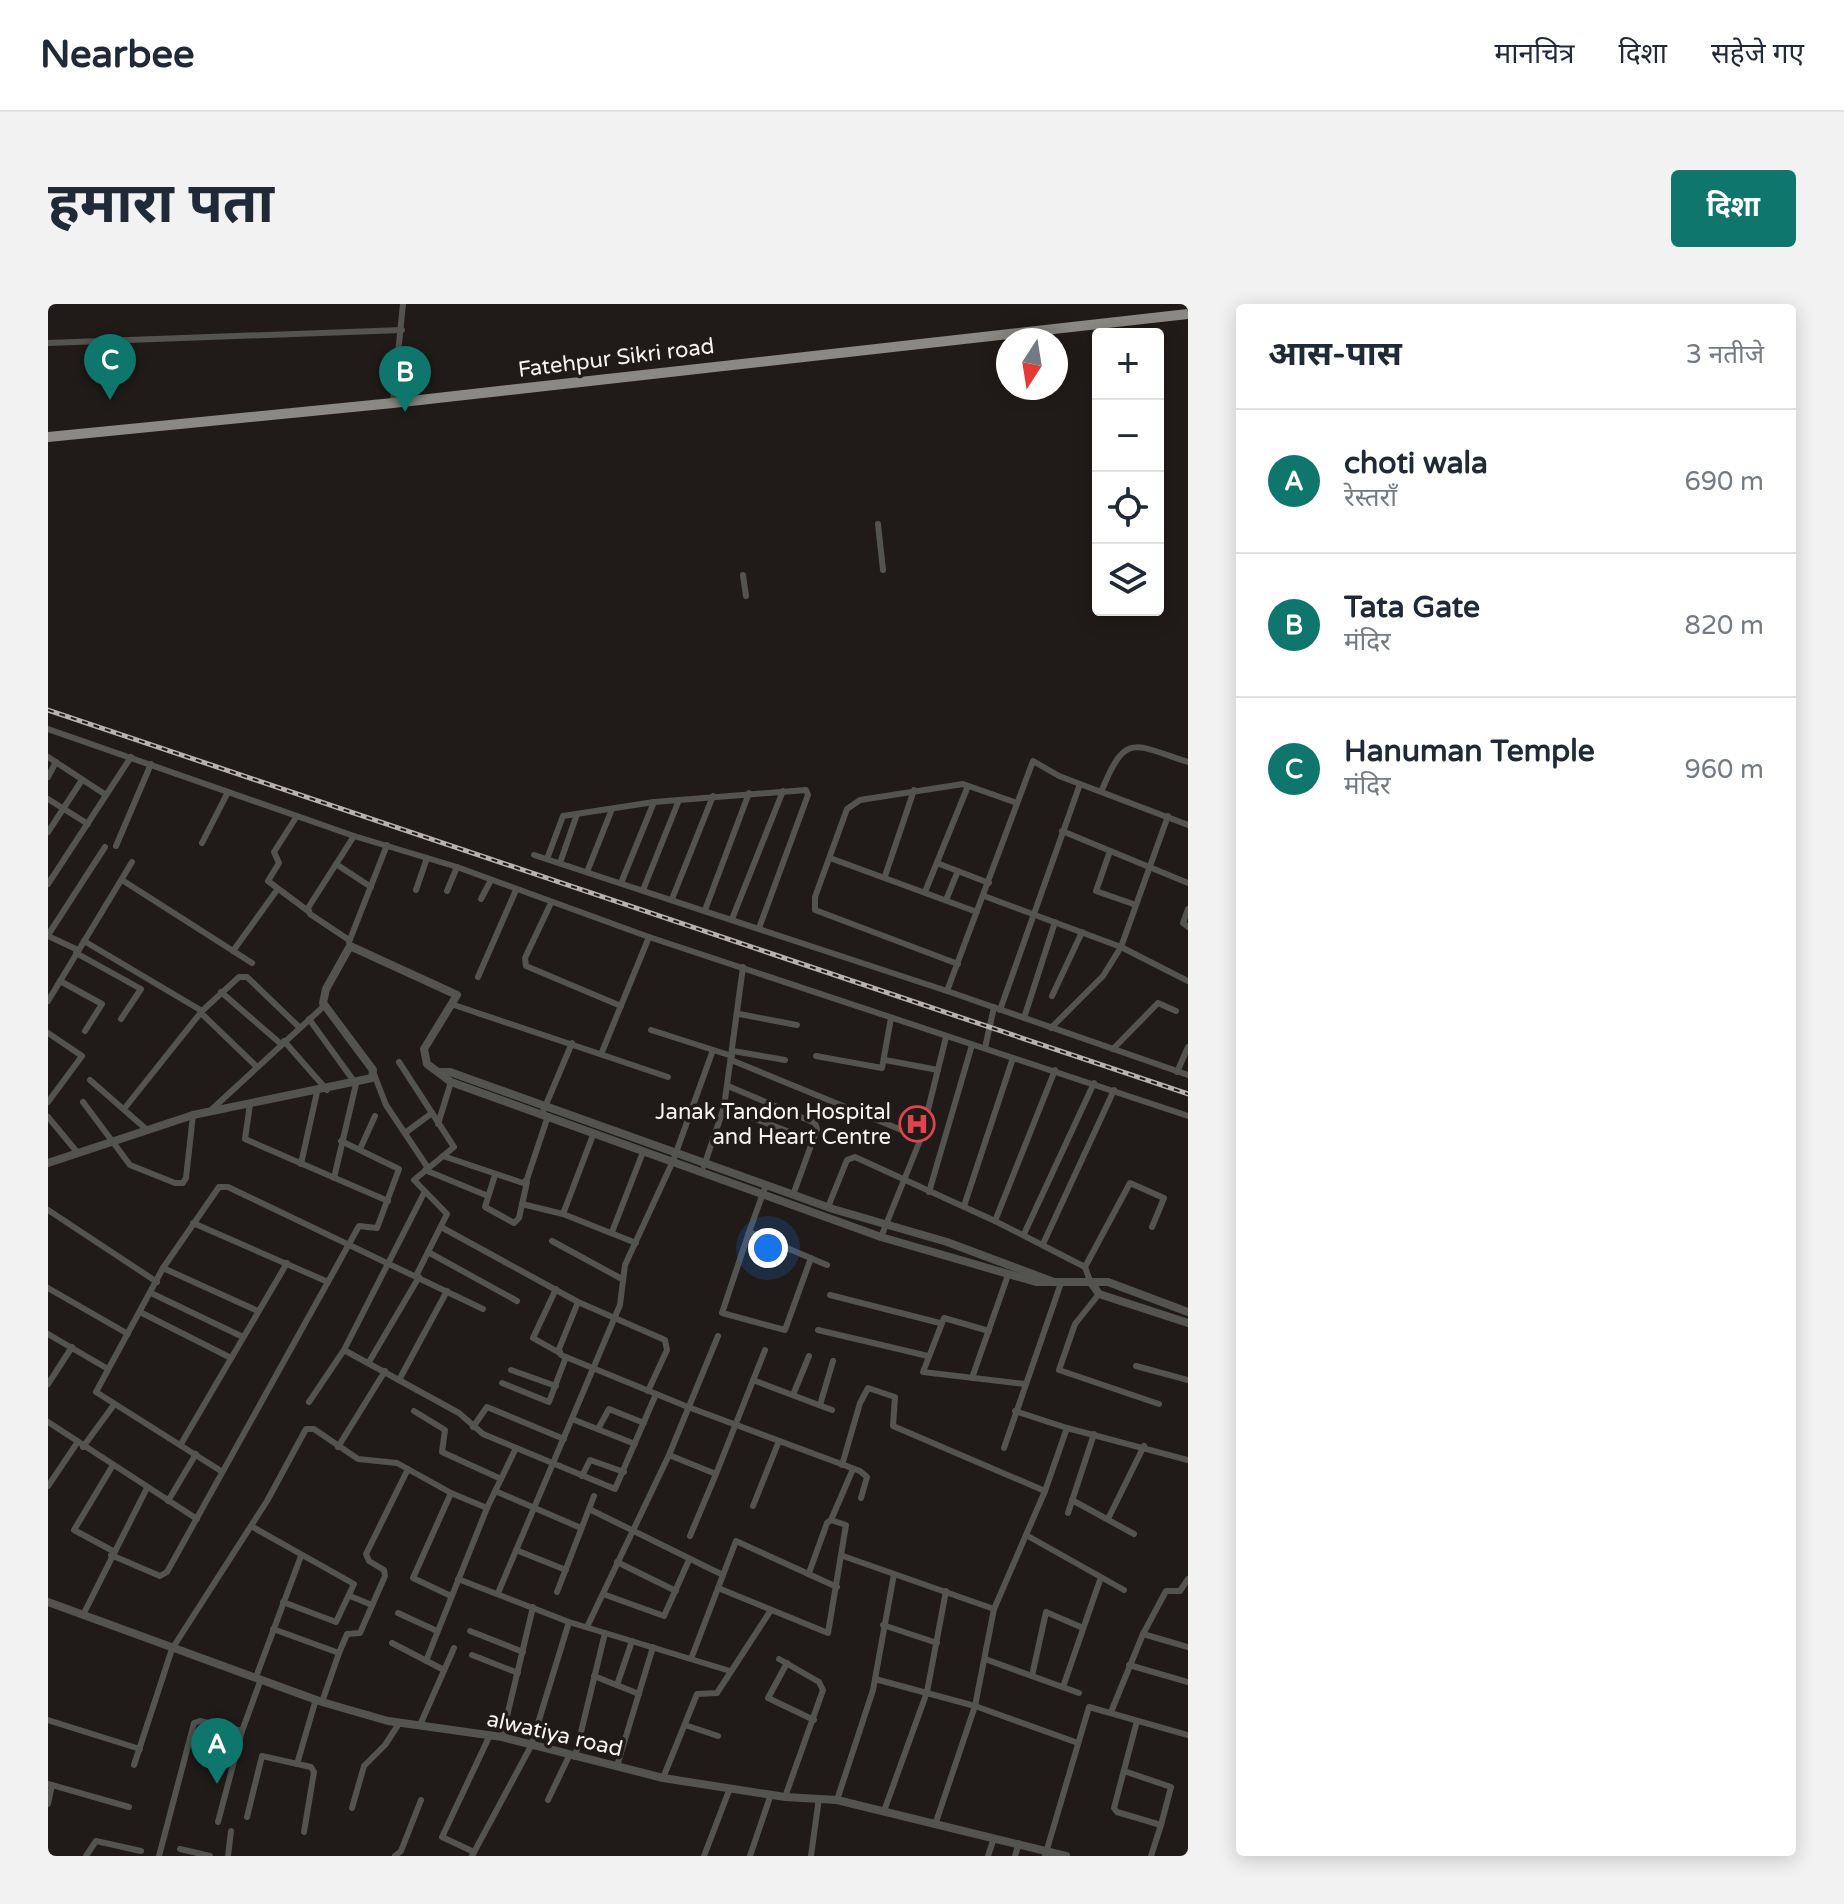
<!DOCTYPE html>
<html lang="hi">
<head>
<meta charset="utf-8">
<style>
  :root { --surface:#fff; --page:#f2f2f3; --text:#1f2937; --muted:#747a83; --line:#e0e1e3; --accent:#0f766e }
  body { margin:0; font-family:"Varela Round","Noto Sans Devanagari",sans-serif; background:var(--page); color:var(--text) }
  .controls { position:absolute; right:24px; top:24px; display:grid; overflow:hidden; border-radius:8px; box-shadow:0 4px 20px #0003 }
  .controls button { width:72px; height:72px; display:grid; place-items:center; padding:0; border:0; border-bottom:2px solid var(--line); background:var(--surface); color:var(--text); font:40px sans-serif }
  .compass { position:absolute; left:948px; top:24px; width:72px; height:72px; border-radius:50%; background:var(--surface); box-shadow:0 4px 20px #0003; rotate:192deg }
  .you { position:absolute; left:720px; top:944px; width:28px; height:28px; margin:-20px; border:6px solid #fff; border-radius:50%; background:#1a73e8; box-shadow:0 0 0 12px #1a73e833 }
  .badge { display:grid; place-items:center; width:52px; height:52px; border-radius:50%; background:var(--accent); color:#fff; font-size:26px; font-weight:700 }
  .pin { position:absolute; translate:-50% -66px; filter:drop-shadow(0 2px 4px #0008) }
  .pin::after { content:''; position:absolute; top:42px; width:28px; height:24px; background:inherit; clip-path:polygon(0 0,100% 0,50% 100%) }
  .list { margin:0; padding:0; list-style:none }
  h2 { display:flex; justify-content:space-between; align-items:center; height:104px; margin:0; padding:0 32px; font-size:34px }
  h2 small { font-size:26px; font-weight:400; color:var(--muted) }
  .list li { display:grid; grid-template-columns:52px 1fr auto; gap:24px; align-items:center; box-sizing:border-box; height:144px; padding:0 32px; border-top:2px solid var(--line) }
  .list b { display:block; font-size:30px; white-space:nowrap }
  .list p { margin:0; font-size:26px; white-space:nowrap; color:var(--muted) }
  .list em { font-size:26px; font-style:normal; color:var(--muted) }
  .icon { flex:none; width:44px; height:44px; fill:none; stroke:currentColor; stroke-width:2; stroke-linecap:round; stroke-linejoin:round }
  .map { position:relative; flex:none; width:1140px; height:1552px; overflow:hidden; border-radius:8px }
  header { display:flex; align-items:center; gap:48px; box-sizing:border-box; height:112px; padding:0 40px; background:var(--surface); border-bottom:2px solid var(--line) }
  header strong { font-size:38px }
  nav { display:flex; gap:44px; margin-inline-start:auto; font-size:28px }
  .intro { display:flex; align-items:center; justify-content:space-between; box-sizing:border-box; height:192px; padding:0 48px }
  h1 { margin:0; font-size:56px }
  .button { padding:20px 36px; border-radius:8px; background:var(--accent); color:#fff; font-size:28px; font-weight:700 }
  main { display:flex; gap:48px; padding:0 48px }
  aside { flex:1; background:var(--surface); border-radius:8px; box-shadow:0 4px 20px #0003 }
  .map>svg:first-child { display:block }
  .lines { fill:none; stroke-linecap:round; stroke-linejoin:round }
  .minor { stroke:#535350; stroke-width:6 }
  .tertiary { stroke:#535350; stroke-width:8 }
  .primary { stroke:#8a8984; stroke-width:10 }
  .rail-casing { stroke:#b6b2b0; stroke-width:5 }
  .rail { stroke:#201b19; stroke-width:2; stroke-dasharray:6; stroke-linecap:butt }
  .labels { text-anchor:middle; stroke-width:7; stroke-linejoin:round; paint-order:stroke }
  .street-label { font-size:22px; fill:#f6f3f1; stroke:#201b19 }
  .poi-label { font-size:22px; fill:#f6f3f1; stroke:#201b19; text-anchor:end }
</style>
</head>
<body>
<header>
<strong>Nearbee</strong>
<nav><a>मानचित्र</a><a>दिशा</a><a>सहेजे गए</a></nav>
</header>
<div class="intro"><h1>हमारा पता</h1><a class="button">दिशा</a></div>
<main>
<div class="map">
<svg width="1140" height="1552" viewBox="0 0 1140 1552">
  <rect width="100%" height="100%" fill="#201b19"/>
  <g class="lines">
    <g class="minor">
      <polyline points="0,39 354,26"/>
      <polyline points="345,99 355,0"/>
      <polyline points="830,220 835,266"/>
      <polyline points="695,271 698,292"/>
      <polyline points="0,425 306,532 409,563 601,633 1140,812"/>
      <polyline points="0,453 58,491"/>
      <polyline points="0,473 8,458"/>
      <path d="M1054,486c24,-59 32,-45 86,-28"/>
      <polyline points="0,495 40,520"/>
      <polyline points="249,512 226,548 231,559 220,577 260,607"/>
      <polyline points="1014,527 1140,579"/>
      <polyline points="0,528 34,476"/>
      <polyline points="154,539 180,488"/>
      <polyline points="68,542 103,460"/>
      <polyline points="1062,547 1048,587 1088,601"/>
      <polyline points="486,551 899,687 1140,771"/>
      <polyline points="782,554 929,608"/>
      <polyline points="499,555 515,512 606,498 758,486 760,491 711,624"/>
      <polyline points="512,559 529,510"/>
      <polyline points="889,559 941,579"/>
      <polyline points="288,560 323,583"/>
      <polyline points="539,568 564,505"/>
      <polyline points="837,572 866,486"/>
      <polyline points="74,576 204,659"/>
      <polyline points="573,579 606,498"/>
      <polyline points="0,580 83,453"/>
      <polyline points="368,586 379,554"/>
      <polyline points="595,586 631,496"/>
      <polyline points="399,587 409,563"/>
      <polyline points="877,588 920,482"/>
      <polyline points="936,592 1073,643 1140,677"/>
      <polyline points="433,595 443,576"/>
      <polyline points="624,595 665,492"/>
      <polyline points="898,596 910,567"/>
      <polyline points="503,599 477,654 478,662 573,702"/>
      <polyline points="1140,605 1135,619 1140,623"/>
      <polyline points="657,606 701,489"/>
      <polyline points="684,615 735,487"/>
      <polyline points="0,631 57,543"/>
      <polyline points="0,632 30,646"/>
      <polyline points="301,636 262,610 260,604 306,532"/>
      <polyline points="36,637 154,707"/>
      <polyline points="301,638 339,541"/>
      <polyline points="185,647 229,586"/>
      <polyline points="28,649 93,685 73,715"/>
      <polyline points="910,660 767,606 767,593 799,505 812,496 915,480 969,499"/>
      <polyline points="430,673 468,586"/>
      <polyline points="12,677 54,700 37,727"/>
      <polyline points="899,687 985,457 1011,472 1140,521"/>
      <polyline points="173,688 233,740"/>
      <polyline points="1004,692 1034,628"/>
      <polyline points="0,697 84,558"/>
      <polyline points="406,701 620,773"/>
      <polyline points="952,706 1032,480"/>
      <polyline points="153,709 209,763"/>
      <polyline points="691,710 749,721"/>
      <polyline points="976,714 1007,618"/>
      <polyline points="261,715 308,780 286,874"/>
      <polyline points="1003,724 1055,672 1073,643 1120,512"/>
      <polyline points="603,726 684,752"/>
      <polyline points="0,729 34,752 0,798"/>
      <polyline points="236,737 279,786"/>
      <polyline points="937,744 946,703"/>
      <polyline points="1065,745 1110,699 1128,707"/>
      <polyline points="685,747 737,756"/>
      <polyline points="554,748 601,633"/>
      <polyline points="768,752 834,764 843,714"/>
      <polyline points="683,756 873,834"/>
      <polyline points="837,756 890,766"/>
      <polyline points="351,758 406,843 366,876 399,910 368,972"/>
      <polyline points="1129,768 1140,743"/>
      <polyline points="326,770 338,801 380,864"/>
      <polyline points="42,776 98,825"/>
      <polyline points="680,782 767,819 769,825 745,891"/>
      <polyline points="35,798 82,861 127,879 135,879 138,874 145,811"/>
      <polyline points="202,800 197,835 340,897"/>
      <polyline points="676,803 765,837"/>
      <polyline points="76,805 154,707 191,673 199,673 251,723"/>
      <polyline points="162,807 276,702"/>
      <polyline points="494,810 524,739"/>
      <polyline points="0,813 29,848"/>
      <polyline points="390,820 403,778"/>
      <polyline points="357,829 384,809"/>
      <polyline points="312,845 327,812"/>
      <polyline points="395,852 475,879 479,875 500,812"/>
      <polyline points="253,860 269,788"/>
      <polyline points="656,862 676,803 695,663"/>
      <polyline points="377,866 440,892"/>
      <polyline points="447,871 437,903 466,919 471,914 479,878"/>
      <polyline points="718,881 701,928 779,961"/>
      <polyline points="881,888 924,741"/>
      <polyline points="474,900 515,910 588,939"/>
      <polyline points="916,902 965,754"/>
      <polyline points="780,903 799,856 807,853 947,917 1037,963"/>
      <polyline points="0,906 109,978"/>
      <polyline points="515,910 545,831"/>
      <polyline points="947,917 1007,766"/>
      <polyline points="145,919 280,978"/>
      <polyline points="393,923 530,998 617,1036 619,1046 600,1087"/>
      <polyline points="564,928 595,848"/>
      <polyline points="701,928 674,1009 737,1026 763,954"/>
      <polyline points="976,930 1046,779"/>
      <polyline points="833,933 873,834 898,733"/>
      <polyline points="504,937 574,975"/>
      <polyline points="995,940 1066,786"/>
      <polyline points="380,948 469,997"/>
      <polyline points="115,964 210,1007"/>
      <polyline points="1042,977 1037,963 1082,879 1116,894 1104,923"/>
      <polyline points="0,984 80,1030"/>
      <polyline points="508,985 485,1034 510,1048"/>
      <polyline points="103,989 195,1033"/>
      <polyline points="1051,990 1027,1020 1011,1066 1111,1100"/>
      <polyline points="782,991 892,1019"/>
      <polyline points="530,998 511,1045 513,1051 640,1103 812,1167 819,1173 813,1194"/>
      <polyline points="92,1008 183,1054"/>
      <polyline points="770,1026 880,1052"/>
      <polyline points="941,1027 896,1014 875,1068 977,1080"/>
      <polyline points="0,1030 60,1065"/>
      <polyline points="296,1046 376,889"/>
      <polyline points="321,1058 371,973"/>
      <polyline points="1088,1062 1140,1076"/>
      <polyline points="463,1066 508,1082"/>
      <polyline points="924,1074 960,971"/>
      <polyline points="351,1076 399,987"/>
      <polyline points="705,1076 784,1106"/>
      <polyline points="454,1079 501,1098 518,1053"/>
      <polyline points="0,1080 24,1043"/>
      <polyline points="745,1091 761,1052"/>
      <polyline points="261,1098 296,1046 411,1109 435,1130 567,1185 608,1090"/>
      <polyline points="772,1101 785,1057"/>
      <polyline points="366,1107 397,1126 394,1148 453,1175"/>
      <polyline points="967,1107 1019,1124"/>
      <polyline points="524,1115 587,1140"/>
      <polyline points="0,1118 149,1215"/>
      <polyline points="425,1123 439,1103 516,1135"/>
      <polyline points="550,1125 561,1105 596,1119"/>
      <polyline points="133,1140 239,959"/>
      <polyline points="35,1143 65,1102"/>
      <polyline points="290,1143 337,1067"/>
      <polyline points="956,1144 1013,979"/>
      <polyline points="621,1151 668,1170 717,1046"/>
      <polyline points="65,1161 26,1226 65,1247"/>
      <polyline points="794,1161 812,1099 820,1084 847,1093 845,1122 997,1187"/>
      <polyline points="173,1167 48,1088 115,964 171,883 180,883 435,1005"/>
      <polyline points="534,1172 542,1156 576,1168"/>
      <polyline points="0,1182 29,1139"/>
      <polyline points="447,1187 533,1224"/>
      <polyline points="403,1189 365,1274 403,1292"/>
      <polyline points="1024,1196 1086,1230"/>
      <polyline points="120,1197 148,1150"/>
      <polyline points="705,1202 731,1137"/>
      <polyline points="541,1205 675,1271"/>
      <polyline points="1020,1209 1046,1130"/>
      <polyline points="1060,1215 1096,1142"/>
      <polyline points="783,1216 805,1165"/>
      <polyline points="203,1222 306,1280 288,1318 235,1298"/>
      <polyline points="978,1231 1076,1286"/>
      <polyline points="642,1232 668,1170"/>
      <polyline points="468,1246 518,1266"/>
      <polyline points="63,1251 112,1272 119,1268 311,922 329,924 351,865 293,837"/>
      <polyline points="795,1252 946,1305"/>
      <polyline points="569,1258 628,1287"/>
      <polyline points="410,1275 521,1318 682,1367"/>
      <polyline points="670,1284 780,1329 798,1221 783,1216 779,1219 761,1269"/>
      <polyline points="509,1288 546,1192"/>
      <polyline points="450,1289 572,1001 577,961 625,857 665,746"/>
      <polyline points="555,1290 616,1312 641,1256"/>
      <polyline points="302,1292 324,1301"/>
      <polyline points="350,1309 389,1327"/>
      <polyline points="35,1311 99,1184"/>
      <polyline points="835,1321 889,1339"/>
      <polyline points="539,1323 621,1151 670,1032"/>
      <polyline points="225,1325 291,1349 274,1398"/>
      <polyline points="422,1327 475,1348"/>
      <polyline points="1095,1330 1140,1343"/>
      <polyline points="344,1339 396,1366"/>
      <polyline points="291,1349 299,1330 312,1329 337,1272 336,1266 321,1257 318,1250 360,1165"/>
      <polyline points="424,1351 470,1369"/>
      <polyline points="643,1355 688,1237 789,1283"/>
      <polyline points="731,1355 771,1378 775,1386 737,1493"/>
      <polyline points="937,1355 1031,1389"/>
      <polyline points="378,1357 439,1204 468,1144"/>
      <polyline points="739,1359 720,1394 766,1416"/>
      <polyline points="1081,1361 1140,1378"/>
      <polyline points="546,1372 591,1390"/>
      <polyline points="984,1372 998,1308 1035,1324"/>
      <polyline points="208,1373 253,1252"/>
      <polyline points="827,1375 927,1402 1030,1439"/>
      <polyline points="569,1381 584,1337"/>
      <polyline points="1015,1383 1052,1276"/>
      <polyline points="1063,1408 1095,1330 1118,1287 1132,1287 1140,1275"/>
      <polyline points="0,1416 92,1445"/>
      <polyline points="1089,1417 1066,1504 1069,1508 1113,1521 1103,1552"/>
      <polyline points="372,1421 406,1344"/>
      <polyline points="637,1421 670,1432"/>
      <polyline points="454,1433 485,1303"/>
      <polyline points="527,1453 557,1329"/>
      <polyline points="249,1460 268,1395"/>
      <polyline points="86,1461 124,1345 219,1197 258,1125 266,1125 310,1155 349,1159 403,1189 439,1204"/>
      <polyline points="569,1462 605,1343"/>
      <polyline points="1076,1467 1123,1483 1113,1521"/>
      <polyline points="615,1474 649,1390 669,1389 723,1306"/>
      <polyline points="0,1480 81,1503"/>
      <polyline points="500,1496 521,1452"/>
      <polyline points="789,1496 825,1386 846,1270"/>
      <polyline points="0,1500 4,1481"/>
      <polyline points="304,1504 316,1462 337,1441 352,1418"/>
      <polyline points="836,1507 879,1388 898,1287"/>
      <polyline points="199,1513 214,1452 263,1463 266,1468 256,1528"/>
      <polyline points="170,1518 194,1427 213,1375"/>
      <polyline points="888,1518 927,1402 946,1305 997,1187 1019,1124 1140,1156"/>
      <polyline points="132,1545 162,1552"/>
      <polyline points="426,1548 394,1533 442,1431"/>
      <polyline points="38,1552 48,1537 93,1547"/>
      <polyline points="111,1552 146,1419 152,1417 194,1427"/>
      <polyline points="180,1552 183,1527"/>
      <polyline points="347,1552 353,1547 373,1496"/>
      <polyline points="424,1552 483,1442 521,1318"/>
      <polyline points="656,1552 682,1484"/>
      <polyline points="702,1552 723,1490"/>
      <polyline points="763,1552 771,1494"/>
      <polyline points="940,1552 946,1534"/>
      <polyline points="967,1552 971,1539"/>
      <polyline points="997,1552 1041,1403 1140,1431"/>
    </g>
    <g class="tertiary">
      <polyline points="391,768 402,768 785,905 899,938 1006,978"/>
      <polyline points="0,859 145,811 324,774 325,766 275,699 278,685 302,642 409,691 376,745 379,760 403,778 833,933 988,978 1060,978 1140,1008"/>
      <polyline points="1042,977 1051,990 1140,1019"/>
      <polyline points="0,1298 274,1398 340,1417 454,1433 615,1474 737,1493 789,1496 1018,1552"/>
    </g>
    <polyline class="primary" points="0,133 345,99 1140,10"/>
    <defs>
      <polyline id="rail" points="0,406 1140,790"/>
    </defs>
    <use href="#rail" class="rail-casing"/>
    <use href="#rail" class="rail"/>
  </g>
  <defs>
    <symbol id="hospital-ring" viewBox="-11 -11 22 22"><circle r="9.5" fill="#201b19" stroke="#e0444e" stroke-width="1.5"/><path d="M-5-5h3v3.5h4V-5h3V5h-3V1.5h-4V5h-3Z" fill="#e0444e"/></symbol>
  </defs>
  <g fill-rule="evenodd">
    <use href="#hospital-ring" x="849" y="800" width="40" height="40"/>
  </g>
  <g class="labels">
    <g class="street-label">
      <text transform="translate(568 53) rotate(-7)" y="8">Fatehpur Sikri road</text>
      <text transform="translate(507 1429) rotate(13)" y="8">alwatiya road</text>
    </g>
    <g class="poi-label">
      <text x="843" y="815">Janak Tandon Hospital<tspan x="843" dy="25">and Heart Centre</tspan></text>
    </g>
  </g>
</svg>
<div class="controls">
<button>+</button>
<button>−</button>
<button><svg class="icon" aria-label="locate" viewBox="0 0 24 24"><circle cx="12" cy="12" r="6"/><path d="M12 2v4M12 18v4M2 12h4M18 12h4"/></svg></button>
<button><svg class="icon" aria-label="layers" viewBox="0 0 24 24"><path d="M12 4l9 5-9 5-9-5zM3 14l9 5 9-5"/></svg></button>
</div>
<svg class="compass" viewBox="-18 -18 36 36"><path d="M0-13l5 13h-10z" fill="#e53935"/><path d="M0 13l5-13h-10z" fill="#747a83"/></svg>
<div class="you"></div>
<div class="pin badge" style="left:169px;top:1480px">A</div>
<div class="pin badge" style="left:357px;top:108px">B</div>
<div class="pin badge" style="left:62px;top:96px">C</div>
</div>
<aside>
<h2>आस-पास<small>3 नतीजे</small></h2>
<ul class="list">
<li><span class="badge">A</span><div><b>choti wala</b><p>रेस्तराँ</p></div><em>690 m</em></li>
<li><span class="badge">B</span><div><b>Tata Gate</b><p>मंदिर</p></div><em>820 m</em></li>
<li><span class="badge">C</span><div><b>Hanuman Temple</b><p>मंदिर</p></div><em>960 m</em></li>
</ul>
</aside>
</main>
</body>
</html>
